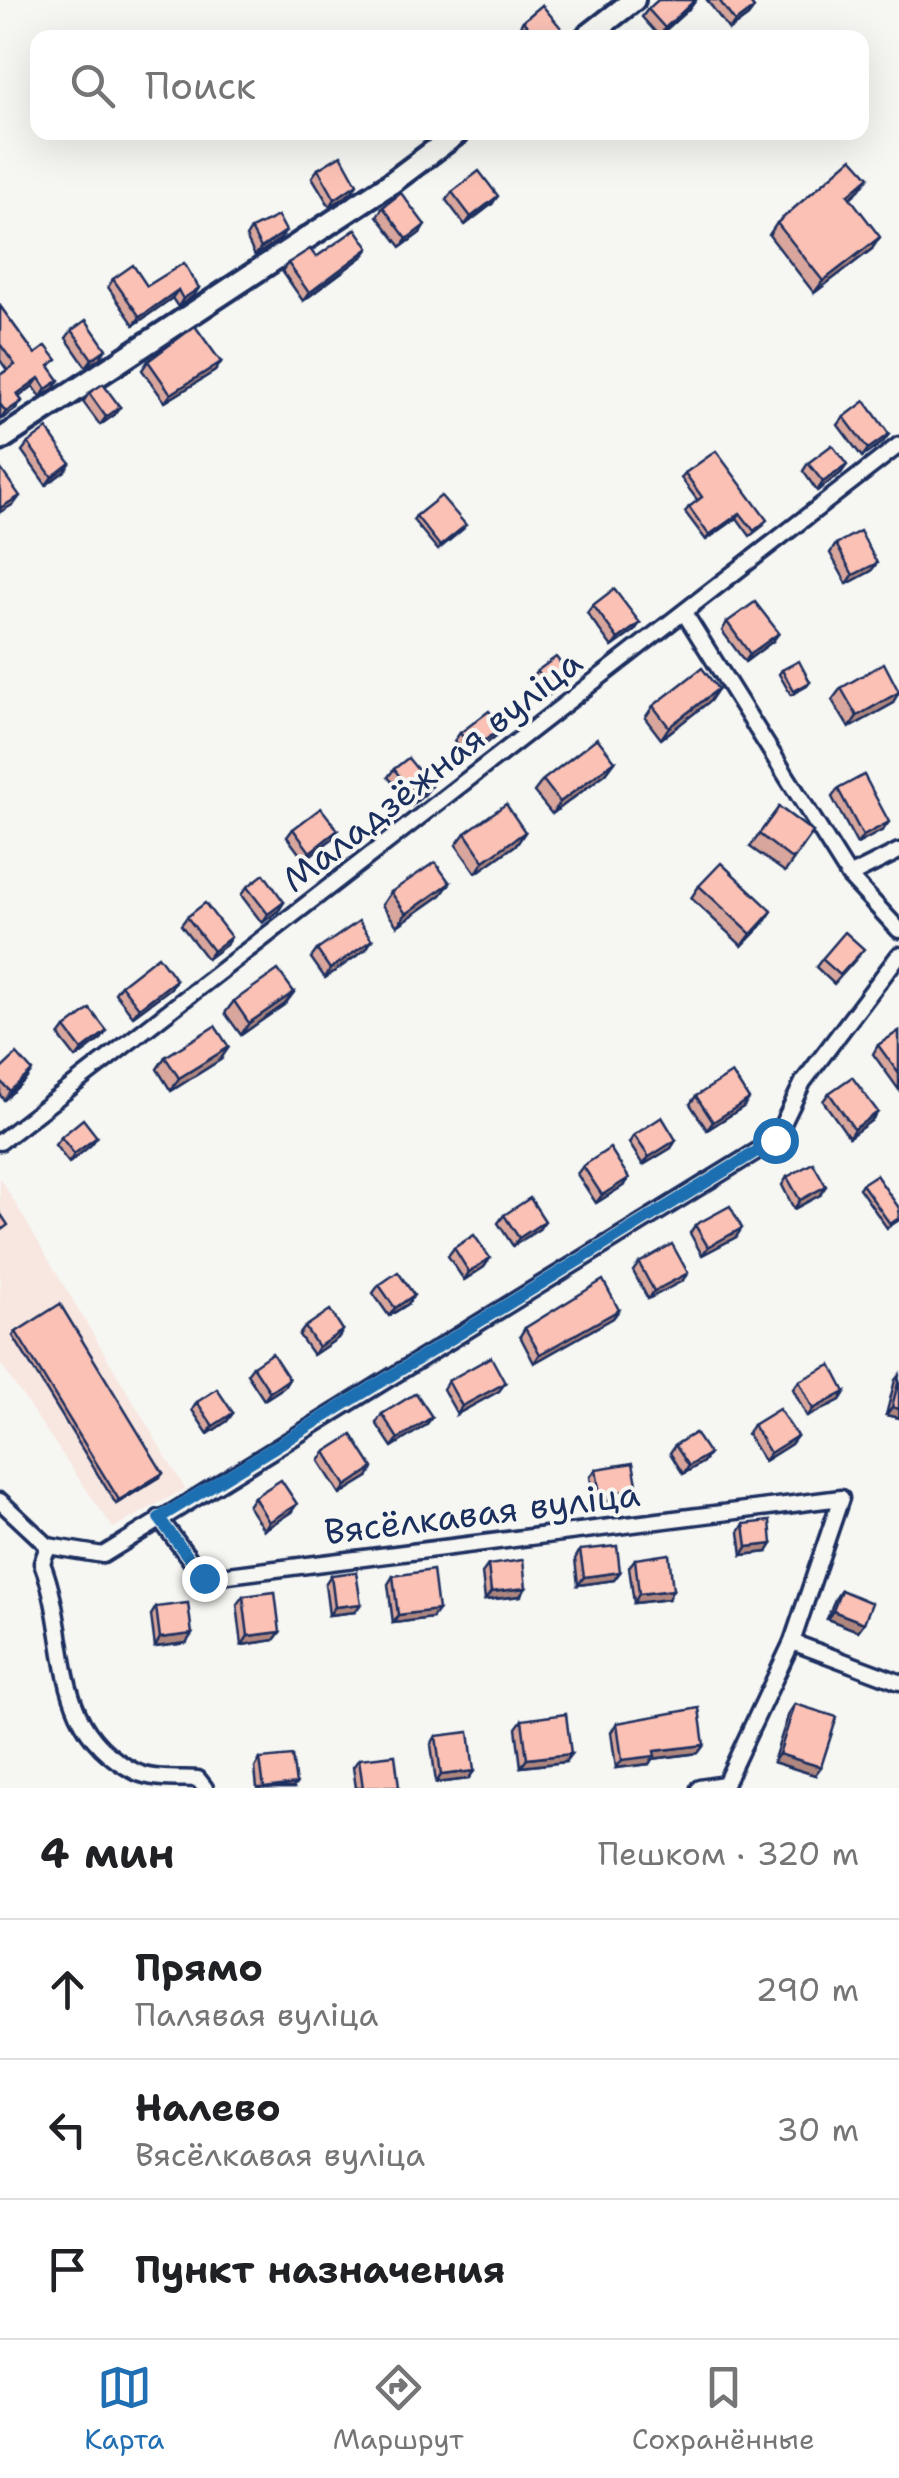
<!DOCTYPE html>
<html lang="ru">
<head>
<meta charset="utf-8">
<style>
  :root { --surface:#fff; --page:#f2f2f2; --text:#202124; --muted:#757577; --line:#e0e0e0; --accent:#1f6fb2 }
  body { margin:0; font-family:"Shantell Sans",sans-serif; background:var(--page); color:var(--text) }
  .stop { position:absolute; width:30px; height:30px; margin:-22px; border:8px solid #1f6fb2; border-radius:50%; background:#fff }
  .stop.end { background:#1f6fb2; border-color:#fff; box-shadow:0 2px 10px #0008 }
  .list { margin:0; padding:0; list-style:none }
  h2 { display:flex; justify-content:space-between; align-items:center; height:130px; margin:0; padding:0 40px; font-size:42px }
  h2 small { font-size:32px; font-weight:400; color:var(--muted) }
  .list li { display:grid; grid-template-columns:65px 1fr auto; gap:30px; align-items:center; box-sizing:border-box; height:140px; padding:0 40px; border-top:2px solid var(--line) }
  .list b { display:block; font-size:38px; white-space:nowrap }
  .list p { margin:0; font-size:32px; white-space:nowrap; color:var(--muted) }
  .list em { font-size:32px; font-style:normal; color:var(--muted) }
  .icon { flex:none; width:55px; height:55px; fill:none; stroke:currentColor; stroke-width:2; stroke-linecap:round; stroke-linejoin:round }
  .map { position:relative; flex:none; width:899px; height:1788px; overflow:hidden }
  .search { position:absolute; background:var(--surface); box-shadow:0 10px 40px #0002; left:30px; right:30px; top:30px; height:110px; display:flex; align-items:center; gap:25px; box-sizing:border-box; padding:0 35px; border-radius:20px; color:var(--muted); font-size:38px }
  .sheet { height:550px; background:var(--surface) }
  nav { display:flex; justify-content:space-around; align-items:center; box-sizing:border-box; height:140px; border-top:2px solid var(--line); background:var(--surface); font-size:28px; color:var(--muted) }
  nav a { display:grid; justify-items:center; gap:5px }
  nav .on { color:var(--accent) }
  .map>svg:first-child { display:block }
  .built { fill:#f8e6e0 }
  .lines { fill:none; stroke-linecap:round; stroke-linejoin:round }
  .street-casing { stroke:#1b2f5e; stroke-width:21 }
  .secondary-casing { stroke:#1b2f5e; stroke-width:28 }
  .street { stroke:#f6f6f2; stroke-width:14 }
  .secondary { stroke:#f6f6f2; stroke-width:20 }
  .wall { fill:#d8a69c; stroke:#1b2f5e; stroke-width:2.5 }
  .shaded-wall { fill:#b0877f; stroke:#1b2f5e; stroke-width:2.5 }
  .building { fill:#fbc1b5; stroke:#1b2f5e; stroke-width:2.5 }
  .route { stroke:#1f6fb2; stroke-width:12 }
  .labels { text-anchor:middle; stroke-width:8; stroke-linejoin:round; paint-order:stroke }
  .street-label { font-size:35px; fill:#1b2f5e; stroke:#f6f6f2 }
</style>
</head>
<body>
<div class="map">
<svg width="899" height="1788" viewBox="0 0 899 1788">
  <rect width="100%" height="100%" fill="#f6f6f2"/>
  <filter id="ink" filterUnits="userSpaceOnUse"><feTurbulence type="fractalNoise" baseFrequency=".01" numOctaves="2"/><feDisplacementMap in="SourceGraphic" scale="20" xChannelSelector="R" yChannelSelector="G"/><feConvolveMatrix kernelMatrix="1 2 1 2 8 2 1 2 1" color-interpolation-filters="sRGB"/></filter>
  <g filter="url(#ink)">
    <polygon class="built" points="0,1178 185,1489 113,1528 0,1363"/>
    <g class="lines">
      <defs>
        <g id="street">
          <polyline points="685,614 849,876 899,851"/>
          <polyline points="849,876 899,930"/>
          <polyline points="0,1142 899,445"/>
          <path d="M0,1501l48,45 -6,17c30,76 5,165 94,209 16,8 44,6 62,7l7,9"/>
          <polyline points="159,1518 204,1578 841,1498 792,1642 723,1788"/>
          <polyline points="48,1546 103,1555 775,1140 803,1082 899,955"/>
          <polyline points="792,1642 899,1682"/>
          <polyline points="699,1788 724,1784"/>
        </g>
        <g id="secondary">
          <polyline points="585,38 634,0"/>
          <polyline points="0,440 391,183 459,132"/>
        </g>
      </defs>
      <use href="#street" class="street-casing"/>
      <use href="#secondary" class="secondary-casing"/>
      <use href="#street" class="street"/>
      <use href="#secondary" class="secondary"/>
    </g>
    <g class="wall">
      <polygon points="696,0 690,8 659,36 642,17 648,9"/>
      <polygon points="707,0 748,0 754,8 748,16 729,30"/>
      <polygon points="523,21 566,34 563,38 525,38 518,29"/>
      <polygon points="318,169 352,192 330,207 312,177"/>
      <polygon points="860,189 850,198 872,249 814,293 769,235 777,223"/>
      <polygon points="452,192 492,204 465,225 446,200"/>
      <polygon points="383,207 425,225 420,233 401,247 377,216"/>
      <polygon points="251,229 280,239 255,256 246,237"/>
      <polygon points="363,256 303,301 282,271 288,263"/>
      <polygon points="113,279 147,286 199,288 193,296 178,307 172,298 134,325 108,287"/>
      <polygon points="0,306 35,354 51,369 54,388 41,397 33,386 19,397 22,401 16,409 0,420 0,375 7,370 0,360"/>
      <polygon points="72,330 100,358 86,367 66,338"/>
      <polygon points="148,361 221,362 215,371 165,402 142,370"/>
      <polygon points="89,393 120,407 114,415 100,425 83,402"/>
      <polygon points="844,417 889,434 883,442 862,457 838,425"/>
      <polygon points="28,443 70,463 65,471 46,485 22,451"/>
      <polygon points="808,463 841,473 817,491 803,471"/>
      <polygon points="685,473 764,525 750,536 737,518 706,540 685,512 689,507 698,501 681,478"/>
      <polygon points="416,516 463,529 438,550 413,520"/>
      <polygon points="836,544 871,571 847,584 830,553"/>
      <polygon points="593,605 640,623 634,631 612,647 587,613"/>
      <polygon points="727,622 773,641 745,662 722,631"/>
      <polygon points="782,670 810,682 807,686 791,695 779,674"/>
      <polygon points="537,671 564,684 545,698 531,679"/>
      <polygon points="841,688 892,704 849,728 832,700"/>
      <polygon points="718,689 710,701 661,739 645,718 653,706"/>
      <polygon points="502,728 496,736 467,758 454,741 460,733"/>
      <polygon points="615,761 606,773 552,814 534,792 543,780"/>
      <polygon points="394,769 425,794 411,806 388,777"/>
      <polygon points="838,789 883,830 857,844 832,797"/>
      <polygon points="779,807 813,832 785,872 750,847"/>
      <polygon points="293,829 332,839 304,860 287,837"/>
      <polygon points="525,832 517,844 476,873 456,845 465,833"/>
      <polygon points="450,883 441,895 397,926 382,905 391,892"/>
      <polygon points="699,886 764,923 742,946 691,898"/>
      <polygon points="247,887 284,902 279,910 262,923 241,895"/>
      <polygon points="187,917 226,945 207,959 181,925"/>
      <polygon points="372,940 366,949 325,978 311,958 317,950"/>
      <polygon points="858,957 834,984 816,967 822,959"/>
      <polygon points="176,980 171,988 133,1016 115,993 121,985"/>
      <polygon points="294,992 285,1004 241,1035 225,1013 234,1001"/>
      <polygon points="65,1028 101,1039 76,1058 59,1036"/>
      <polygon points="899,1031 899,1090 873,1054 878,1045"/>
      <polygon points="165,1057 220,1060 171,1091 157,1069"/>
      <polygon points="0,1070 26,1079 4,1100 0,1095"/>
      <polygon points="829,1093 872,1120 849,1137 823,1101"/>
      <polygon points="696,1096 743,1107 707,1130 690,1104"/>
      <polygon points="634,1135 676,1140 671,1148 643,1165 629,1143"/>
      <polygon points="61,1137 97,1137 91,1145 69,1163 55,1145"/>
      <polygon points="583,1166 623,1186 596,1203 577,1174"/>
      <polygon points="787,1177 820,1195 794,1209 782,1185"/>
      <polygon points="862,1184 899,1220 887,1228 859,1188"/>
      <polygon points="504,1215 539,1229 513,1246 498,1223"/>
      <polygon points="695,1225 736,1237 702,1255 690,1233"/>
      <polygon points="454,1248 490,1258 484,1267 464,1280 448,1256"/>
      <polygon points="639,1263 682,1281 648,1299 633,1271"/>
      <polygon points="379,1285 408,1304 389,1316 373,1293"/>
      <polygon points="619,1310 613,1318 534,1363 520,1336 525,1328"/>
      <polygon points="305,1327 343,1330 338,1338 313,1355 299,1335"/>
      <polygon points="16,1332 163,1473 160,1477 116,1504 13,1336"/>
      <polygon points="253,1366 289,1379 284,1387 264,1400 247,1374"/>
      <polygon points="899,1375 898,1381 899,1379 899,1418 886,1415 895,1380"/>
      <polygon points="448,1381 505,1383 499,1391 457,1414 443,1389"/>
      <polygon points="799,1381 845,1392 840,1400 807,1417 793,1389"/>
      <polygon points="197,1402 233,1413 227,1421 208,1434 192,1410"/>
      <polygon points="382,1414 432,1417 426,1425 392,1447 376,1423"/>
      <polygon points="753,1425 797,1436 791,1444 764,1461 747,1434"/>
      <polygon points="675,1445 709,1454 703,1462 683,1474 670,1453"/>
      <polygon points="325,1452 368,1477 340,1494 319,1461"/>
      <polygon points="596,1469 632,1497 595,1503 590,1477"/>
      <polygon points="254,1497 291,1512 264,1530 248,1506"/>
      <polygon points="744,1524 767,1552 742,1555 739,1532"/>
      <polygon points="580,1550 620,1572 614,1580 578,1585 575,1559"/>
      <polygon points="635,1559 668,1599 634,1603 629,1567"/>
      <polygon points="488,1565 520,1596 485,1600 482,1573"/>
      <polygon points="331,1575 355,1612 329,1615 325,1584"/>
      <polygon points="393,1576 432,1618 393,1623 388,1584"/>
      <polygon points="841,1590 864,1623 858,1631 827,1619 835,1599"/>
      <polygon points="243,1596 280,1632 274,1640 242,1645 237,1604"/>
      <polygon points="156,1607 186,1643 155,1647 151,1615"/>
      <polygon points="795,1704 815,1775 773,1762 789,1713"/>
      <polygon points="522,1720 565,1762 521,1767 516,1728"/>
      <polygon points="617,1723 704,1745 698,1753 652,1759 649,1764 616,1768 611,1732"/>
      <polygon points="436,1736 474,1771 468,1779 436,1783 431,1744"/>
      <polygon points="260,1759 293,1788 257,1788 255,1768"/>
      <polygon points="359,1759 398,1788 356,1788 353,1767"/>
    </g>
    <g class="shaded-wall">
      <polygon points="696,0 690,8 659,36 665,28"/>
      <polygon points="754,8 748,16 729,30 735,22"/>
      <polygon points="869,177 860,189 840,207 848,195"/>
      <polygon points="357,184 352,192 330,207 335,199"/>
      <polygon points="498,196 492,204 465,225 471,217"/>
      <polygon points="425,225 420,233 401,247 407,239"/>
      <polygon points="286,231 280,239 255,256 261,248"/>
      <polygon points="880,237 872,249 814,293 823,281"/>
      <polygon points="369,248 363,256 303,301 309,293"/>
      <polygon points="199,288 193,296 178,307 183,299"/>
      <polygon points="178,290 172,298 134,325 140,317"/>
      <polygon points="106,349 100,358 86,367 92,359"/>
      <polygon points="221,362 215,371 165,402 171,394"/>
      <polygon points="39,378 33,386 11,402 17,394"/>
      <polygon points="59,380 54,388 41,397 46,389"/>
      <polygon points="22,401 16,409 0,420 6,412"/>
      <polygon points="120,407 114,415 100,425 106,417"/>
      <polygon points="889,434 883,442 862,457 868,449"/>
      <polygon points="70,463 65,471 46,485 52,477"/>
      <polygon points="847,465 841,473 817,491 823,482"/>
      <polygon points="20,496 14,504 0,512 0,508"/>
      <polygon points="740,513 737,518 706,540 709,535"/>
      <polygon points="877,563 871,571 847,584 853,575"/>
      <polygon points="640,623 634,631 612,647 618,639"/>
      <polygon points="779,633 773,641 745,662 750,654"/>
      <polygon points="570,676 564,684 545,698 551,689"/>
      <polygon points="718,689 710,701 661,739 669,727"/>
      <polygon points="899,692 892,704 849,728 857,716"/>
      <polygon points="502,728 496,736 467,758 473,749"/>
      <polygon points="615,761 606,773 552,814 560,802"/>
      <polygon points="431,786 425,794 411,806 416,797"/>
      <polygon points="889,822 883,830 857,844 863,836"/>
      <polygon points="338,830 332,839 304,860 310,852"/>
      <polygon points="525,832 517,844 476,873 484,861"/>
      <polygon points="450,883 441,895 397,926 406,914"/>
      <polygon points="284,902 279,910 262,923 268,914"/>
      <polygon points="772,911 764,923 742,946 751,934"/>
      <polygon points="231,937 226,945 207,959 213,951"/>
      <polygon points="372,940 366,949 325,978 330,969"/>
      <polygon points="176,980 171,988 133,1016 139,1008"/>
      <polygon points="294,992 285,1004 241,1035 249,1023"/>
      <polygon points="107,1031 101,1039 76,1058 82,1050"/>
      <polygon points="229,1047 220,1060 171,1091 179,1078"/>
      <polygon points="32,1071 26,1079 4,1100 10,1091"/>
      <polygon points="749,1099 743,1107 707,1130 713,1122"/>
      <polygon points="878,1112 872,1120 849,1137 854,1129"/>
      <polygon points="97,1137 91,1145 69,1163 74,1154"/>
      <polygon points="676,1140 671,1148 643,1165 649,1157"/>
      <polygon points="629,1178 623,1186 596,1203 602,1195"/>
      <polygon points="826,1186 820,1195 794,1209 800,1200"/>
      <polygon points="545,1221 539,1229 513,1246 519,1238"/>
      <polygon points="742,1228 736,1237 702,1255 708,1247"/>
      <polygon points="490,1258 484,1267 464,1280 469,1272"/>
      <polygon points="688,1273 682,1281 648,1299 654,1291"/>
      <polygon points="414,1295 408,1304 389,1316 395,1308"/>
      <polygon points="619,1310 613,1318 534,1363 540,1354"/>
      <polygon points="343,1330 338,1338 313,1355 318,1347"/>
      <polygon points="289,1379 284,1387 264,1400 270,1392"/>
      <polygon points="505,1383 499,1391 457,1414 462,1406"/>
      <polygon points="845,1392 840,1400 807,1417 813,1409"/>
      <polygon points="892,1407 899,1409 899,1418 886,1415"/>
      <polygon points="233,1413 227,1421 208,1434 213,1426"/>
      <polygon points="432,1417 426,1425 392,1447 398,1439"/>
      <polygon points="797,1436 791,1444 764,1461 770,1453"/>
      <polygon points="709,1454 703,1462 683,1474 689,1466"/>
      <polygon points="373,1468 368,1477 340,1494 346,1486"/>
      <polygon points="163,1473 160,1477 116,1504 119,1500"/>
      <polygon points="638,1489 632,1497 595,1503 600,1495"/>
      <polygon points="297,1504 291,1512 264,1530 269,1522"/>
      <polygon points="772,1544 767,1552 742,1555 747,1547"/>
      <polygon points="620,1572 614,1580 578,1585 584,1577"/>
      <polygon points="526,1588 520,1596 485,1600 491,1592"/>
      <polygon points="673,1590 668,1599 634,1603 639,1594"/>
      <polygon points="361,1604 355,1612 329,1615 335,1607"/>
      <polygon points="438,1610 432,1618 393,1623 398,1615"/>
      <polygon points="833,1611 864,1623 858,1631 827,1619"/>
      <polygon points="280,1632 274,1640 242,1645 248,1636"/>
      <polygon points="192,1634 186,1643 155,1647 160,1638"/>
      <polygon points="704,1745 698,1753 652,1759 649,1764 616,1768 622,1760 654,1751"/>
      <polygon points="571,1754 565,1762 521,1767 527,1759"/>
      <polygon points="779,1754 821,1767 815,1775 773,1762"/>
      <polygon points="474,1771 468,1779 436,1783 441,1775"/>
      <polygon points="296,1784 293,1788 264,1788"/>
    </g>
    <g class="building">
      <polygon points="658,0 695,0 665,28 648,9"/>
      <polygon points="719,0 748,0 754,8 735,22"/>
      <polygon points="542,5 566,34 561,38 537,38 523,21"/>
      <polygon points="341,155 357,184 335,199 318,169"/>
      <polygon points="852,158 869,177 848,195 880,237 823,281 777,223"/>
      <polygon points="479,171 498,196 471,217 452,192"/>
      <polygon points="401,193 425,225 407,239 383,207"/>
      <polygon points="278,216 286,231 261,248 251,229"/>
      <polygon points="356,229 369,248 309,293 288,263 310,249 316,257"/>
      <polygon points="184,263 199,288 183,299 178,290 140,317 113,279 133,265 147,286"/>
      <polygon points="0,306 35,354 46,346 57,360 49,366 59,380 46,389 39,378 17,394 22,401 6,412 0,404 0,375 15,365 0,344"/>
      <polygon points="86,320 106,349 92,359 72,330"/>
      <polygon points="195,326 221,362 171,394 148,361"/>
      <polygon points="103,384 120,407 106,417 89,393"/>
      <polygon points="865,401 889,434 868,449 844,417"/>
      <polygon points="47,429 70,463 52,477 28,443"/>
      <polygon points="832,445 847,465 823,482 808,463"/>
      <polygon points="716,451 767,520 754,531 740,513 709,535 689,507 702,497 685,473"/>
      <polygon points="0,468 20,496 0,508"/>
      <polygon points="441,496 466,525 440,546 416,516"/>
      <polygon points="860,531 877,563 853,575 836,544"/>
      <polygon points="614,589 640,623 618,639 593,605"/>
      <polygon points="755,602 779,633 750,654 727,622"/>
      <polygon points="556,657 570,676 551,689 537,671"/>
      <polygon points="799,661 810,682 794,691 782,670"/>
      <polygon points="884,663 899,692 857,716 841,688"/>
      <polygon points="702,668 718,689 669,727 653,706"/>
      <polygon points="489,711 502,728 473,749 460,733"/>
      <polygon points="597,738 615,761 560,802 543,780"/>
      <polygon points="408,758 431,786 416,797 394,769"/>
      <polygon points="864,775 889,822 863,836 838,789"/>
      <polygon points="506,804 525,832 484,861 465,833"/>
      <polygon points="779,807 813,832 793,860 759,834"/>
      <polygon points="321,808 338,830 310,852 293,829"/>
      <polygon points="435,862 450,883 406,914 391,892"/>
      <polygon points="721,863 772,911 751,934 699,886"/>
      <polygon points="264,874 284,902 268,914 247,887"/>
      <polygon points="205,903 231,937 213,951 187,917"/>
      <polygon points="359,921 372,940 330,969 317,950"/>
      <polygon points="845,932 864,949 840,975 822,959"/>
      <polygon points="158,956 176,980 139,1008 121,985"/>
      <polygon points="278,970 294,992 249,1023 234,1001"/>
      <polygon points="90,1009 107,1031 82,1050 65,1028"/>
      <polygon points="215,1026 229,1047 179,1078 165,1057"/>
      <polygon points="899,1031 899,1074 878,1045"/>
      <polygon points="17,1054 32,1071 10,1091 0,1081 0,1070"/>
      <polygon points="732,1073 749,1099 713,1122 696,1096"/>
      <polygon points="852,1077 878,1112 854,1129 829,1093"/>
      <polygon points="662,1117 676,1140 649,1157 634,1135"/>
      <polygon points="83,1119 97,1137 74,1154 61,1137"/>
      <polygon points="610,1148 629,1178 602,1195 583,1166"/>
      <polygon points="813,1163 826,1186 800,1200 787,1177"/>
      <polygon points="876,1175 899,1208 899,1218 890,1224 862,1184"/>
      <polygon points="530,1198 545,1221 519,1238 504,1215"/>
      <polygon points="730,1206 742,1228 708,1247 695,1225"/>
      <polygon points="0,1213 8,1225 0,1231"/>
      <polygon points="474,1235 490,1258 469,1272 454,1248"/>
      <polygon points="672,1244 688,1273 654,1291 639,1263"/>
      <polygon points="398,1272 414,1295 395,1308 379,1285"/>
      <polygon points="603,1280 619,1310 540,1354 525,1328"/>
      <polygon points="60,1304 163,1473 119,1500 16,1332"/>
      <polygon points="330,1310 343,1330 318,1347 305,1327"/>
      <polygon points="272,1353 289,1379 270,1392 253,1366"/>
      <polygon points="491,1357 505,1383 462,1406 448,1381"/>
      <polygon points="831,1365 845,1392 813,1409 799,1381"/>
      <polygon points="899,1379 899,1409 892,1407"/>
      <polygon points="217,1389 233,1413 213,1426 197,1402"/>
      <polygon points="416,1393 432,1417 398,1439 382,1414"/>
      <polygon points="779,1409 797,1436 770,1453 753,1425"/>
      <polygon points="695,1433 709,1454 689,1466 675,1445"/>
      <polygon points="352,1435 373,1468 346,1486 325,1452"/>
      <polygon points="633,1463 638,1489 600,1495 596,1469"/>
      <polygon points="281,1480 297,1504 269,1522 254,1497"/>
      <polygon points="770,1521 772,1544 747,1547 744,1524"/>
      <polygon points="617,1546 620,1572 584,1577 580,1550"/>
      <polygon points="669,1554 673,1590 639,1594 635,1559"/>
      <polygon points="523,1560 526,1588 491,1592 488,1565"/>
      <polygon points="433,1570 438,1610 398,1615 393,1576"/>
      <polygon points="356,1572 361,1604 335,1607 331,1575"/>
      <polygon points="841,1590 872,1603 864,1623 833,1611"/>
      <polygon points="275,1592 280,1632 248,1636 243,1596"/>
      <polygon points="188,1603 192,1634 160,1638 156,1607"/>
      <polygon points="795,1704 837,1717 821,1767 779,1754"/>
      <polygon points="699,1708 704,1745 654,1751 655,1756 622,1760 617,1723"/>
      <polygon points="566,1714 571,1754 527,1759 522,1720"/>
      <polygon points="469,1732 474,1771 441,1775 436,1736"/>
      <polygon points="395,1755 399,1787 363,1788 359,1759"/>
      <polygon points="292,1756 296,1784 264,1788 260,1759"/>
    </g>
  </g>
  <g class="lines" filter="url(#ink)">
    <polyline class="route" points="204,1578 159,1518 775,1140"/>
  </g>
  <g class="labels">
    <g class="street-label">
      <text transform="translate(432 771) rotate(-38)" y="12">Маладзёжная вуліца</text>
      <text transform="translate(482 1513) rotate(-7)" y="12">Вясёлкавая вуліца</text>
    </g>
  </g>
</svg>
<div class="stop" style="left:775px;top:1140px"></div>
<div class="stop end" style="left:204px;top:1578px"></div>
<div class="search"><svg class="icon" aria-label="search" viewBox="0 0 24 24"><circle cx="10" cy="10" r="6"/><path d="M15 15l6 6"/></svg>Поиск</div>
</div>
<section class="sheet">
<h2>4 мин<small>Пешком · 320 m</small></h2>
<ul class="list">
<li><svg class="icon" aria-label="ahead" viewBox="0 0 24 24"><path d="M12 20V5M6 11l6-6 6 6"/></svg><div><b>Прямо</b><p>Палявая вуліца</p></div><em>290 m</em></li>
<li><svg class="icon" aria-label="left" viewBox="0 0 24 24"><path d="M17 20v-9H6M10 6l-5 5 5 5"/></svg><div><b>Налево</b><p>Вясёлкавая вуліца</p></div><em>30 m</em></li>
<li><svg class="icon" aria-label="arrive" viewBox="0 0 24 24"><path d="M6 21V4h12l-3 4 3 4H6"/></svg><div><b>Пункт назначения</b></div></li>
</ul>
</section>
<nav>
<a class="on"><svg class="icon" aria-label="map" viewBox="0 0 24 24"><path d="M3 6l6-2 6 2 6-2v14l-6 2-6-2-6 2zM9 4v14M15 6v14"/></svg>Карта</a>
<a><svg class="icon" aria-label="directions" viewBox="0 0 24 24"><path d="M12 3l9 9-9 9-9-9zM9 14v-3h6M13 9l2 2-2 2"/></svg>Маршрут</a>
<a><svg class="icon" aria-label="saved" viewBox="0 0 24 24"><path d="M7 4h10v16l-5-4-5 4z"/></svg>Сохранённые</a>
</nav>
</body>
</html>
